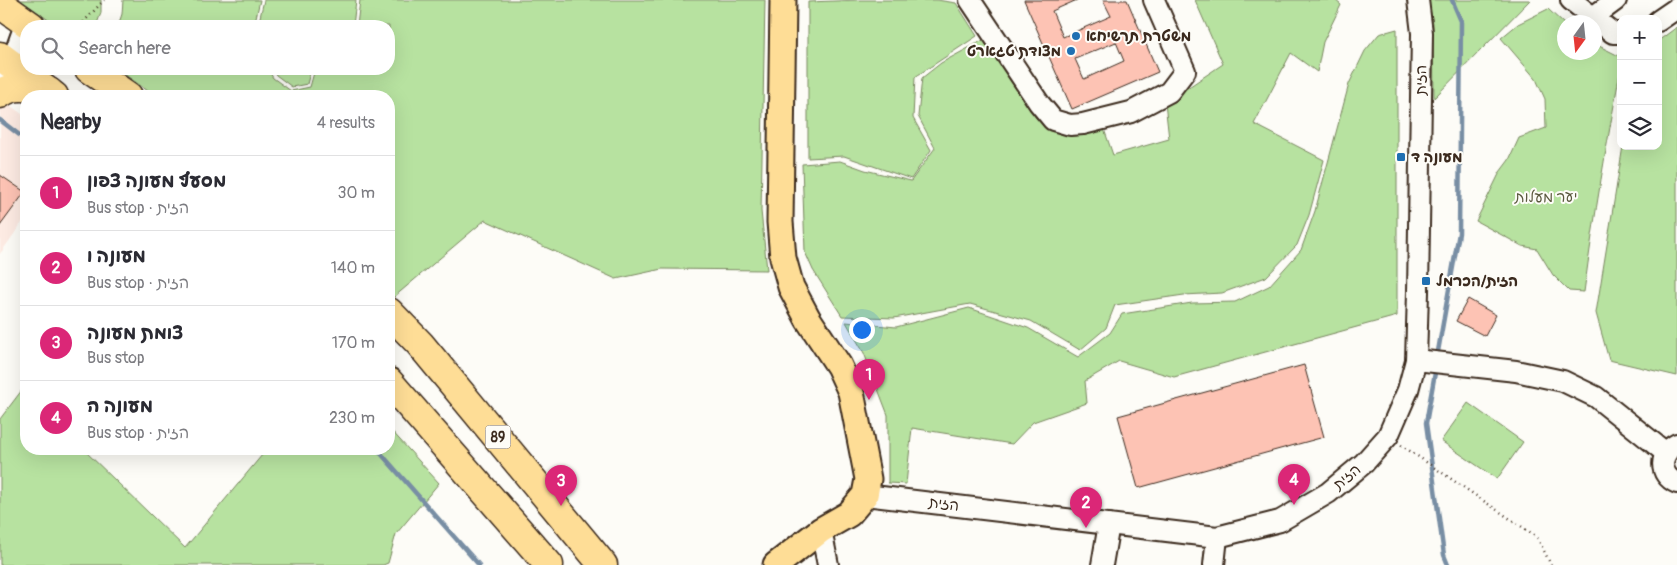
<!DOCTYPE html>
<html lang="en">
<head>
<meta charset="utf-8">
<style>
  :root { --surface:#fff; --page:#f7f7f7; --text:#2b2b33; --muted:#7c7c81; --line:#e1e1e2; --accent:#db2777 }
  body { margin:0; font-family:Pangolin,"Playpen Sans Hebrew",sans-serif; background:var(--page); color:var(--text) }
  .controls { position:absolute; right:15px; top:15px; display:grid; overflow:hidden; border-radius:10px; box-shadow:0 5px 20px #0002 }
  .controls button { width:45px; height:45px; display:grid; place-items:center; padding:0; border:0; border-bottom:1px solid var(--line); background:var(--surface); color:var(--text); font:25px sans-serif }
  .compass { position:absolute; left:1557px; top:15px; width:45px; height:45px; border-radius:50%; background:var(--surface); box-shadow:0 5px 20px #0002; rotate:195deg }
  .you { position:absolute; left:861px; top:329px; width:18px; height:18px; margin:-12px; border:4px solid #fff; border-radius:50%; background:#1a73e8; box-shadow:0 0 0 8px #1a73e833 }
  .badge { display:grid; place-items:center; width:32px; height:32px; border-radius:50%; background:var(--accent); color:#fff; font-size:16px; font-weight:700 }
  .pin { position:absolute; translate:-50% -41px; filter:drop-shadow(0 1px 2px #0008) }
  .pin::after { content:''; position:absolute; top:26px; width:18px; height:15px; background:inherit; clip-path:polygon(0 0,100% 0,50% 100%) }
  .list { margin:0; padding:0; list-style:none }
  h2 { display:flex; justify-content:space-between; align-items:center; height:65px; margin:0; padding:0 20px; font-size:21px }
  h2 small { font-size:16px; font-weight:400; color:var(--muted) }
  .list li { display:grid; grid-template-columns:32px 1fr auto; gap:15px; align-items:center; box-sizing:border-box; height:75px; padding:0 20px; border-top:1px solid var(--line) }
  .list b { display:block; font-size:19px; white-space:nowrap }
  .list p { margin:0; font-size:16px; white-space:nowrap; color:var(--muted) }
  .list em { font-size:16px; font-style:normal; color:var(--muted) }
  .icon { flex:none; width:28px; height:28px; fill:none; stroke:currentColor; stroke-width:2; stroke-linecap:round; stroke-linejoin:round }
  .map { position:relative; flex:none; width:1677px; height:565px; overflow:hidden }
  .search { position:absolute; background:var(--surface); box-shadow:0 5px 20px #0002; left:20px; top:20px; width:375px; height:55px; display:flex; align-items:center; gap:12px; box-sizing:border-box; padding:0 18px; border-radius:20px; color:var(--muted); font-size:19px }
  .panel { position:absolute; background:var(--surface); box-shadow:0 5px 20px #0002; left:20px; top:90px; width:375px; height:365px; border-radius:20px }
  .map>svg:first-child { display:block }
  .built { fill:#fdebe3 }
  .green { fill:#b7e2a0; stroke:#79865f }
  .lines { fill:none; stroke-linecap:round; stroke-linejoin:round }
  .stream { stroke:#788ea4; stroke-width:4.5 }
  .building { fill:#fdc3b4; stroke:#3b2a1e; fill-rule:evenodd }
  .minor-casing { stroke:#3b2a1e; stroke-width:24 }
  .major-casing { stroke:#3b2a1e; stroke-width:29 }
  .highway-casing { stroke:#3b2a1e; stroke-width:31 }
  .path { stroke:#3b2a1e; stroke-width:2.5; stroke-dasharray:1 4; stroke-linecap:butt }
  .minor { stroke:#fdfcf7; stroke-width:20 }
  .major { stroke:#fedd96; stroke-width:25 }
  .highway { stroke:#fedd96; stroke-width:28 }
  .poi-dot { fill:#1f6fb2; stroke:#fdfcf7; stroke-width:2 }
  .labels { text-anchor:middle; stroke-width:4; stroke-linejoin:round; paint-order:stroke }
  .shield { fill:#fdfcf7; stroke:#75695f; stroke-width:1 }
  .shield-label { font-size:14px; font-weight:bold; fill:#3b2a1e }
  .poi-label { font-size:15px; font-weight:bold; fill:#3b2a1e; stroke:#fdfcf7; text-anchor:start }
  .street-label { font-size:15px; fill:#3b2a1e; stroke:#fdfcf7 }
  .park-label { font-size:15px; fill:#5a583e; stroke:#fdfcf7 }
</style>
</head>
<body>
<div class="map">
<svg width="1677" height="565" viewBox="0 0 1677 565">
  <rect width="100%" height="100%" fill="#fdfcf7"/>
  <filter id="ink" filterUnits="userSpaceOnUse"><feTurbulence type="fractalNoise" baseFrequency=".02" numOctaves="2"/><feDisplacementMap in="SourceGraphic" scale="10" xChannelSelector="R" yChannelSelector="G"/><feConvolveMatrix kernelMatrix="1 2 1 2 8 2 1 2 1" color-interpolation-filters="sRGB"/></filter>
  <g filter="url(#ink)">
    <polygon class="built" points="0,98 26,117 26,217 0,254"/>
    <g class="green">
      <polygon points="20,0 101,0 101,13 96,26 57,26"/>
      <polygon points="123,0 260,0 254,26 118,26 122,14"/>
      <polygon points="264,0 356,0 353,26 258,26"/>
      <polygon points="360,0 765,0 761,211 767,270 662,269 616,279 485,220 394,297 389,292 389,96 155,96 117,69 268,69 273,78 291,91 310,87 315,69 389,69 389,26 357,26"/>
      <polygon points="860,0 937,0 956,3 977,36 915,77 913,118 931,150 911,179 844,156 808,158 808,2"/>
      <polygon points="1195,0 1335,0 1341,5 1323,42 1317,72 1291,53 1254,124 1324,160 1309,215 1297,245 1266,277 1222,293 1184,295 1115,305 1106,328 1080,350 1031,321 970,304 894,318 842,316 813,270 805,252 802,164 840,161 865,170 911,181 935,148 918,116 922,78 941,63 985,39 1036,118 1055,129 1104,129 1113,155 1169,139 1165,103 1223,64"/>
      <polygon points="1428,0 1530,0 1434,98 1433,23"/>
      <path d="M1548,9l16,15v28h30l1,-8 26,13v10c-14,75 -27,150 -37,225l-15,-1 -16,-16 -16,-26 -15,-3 -46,-25 24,-49 9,-12 10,-22 27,-10 -1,-29 -9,-20 -35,-41 17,-14z"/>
      <polygon points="1677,27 1677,376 1609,360 1596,313 1623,146 1658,146 1658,41"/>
      <polygon points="1397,29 1397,316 1174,377 1119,361 1085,381 1087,403 1033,422 1012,444 912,428 906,484 888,483 888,415 864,353 846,322 896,327 969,308 1028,328 1078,357 1110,333 1122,314 1192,303 1235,302 1269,286 1301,250 1315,211 1349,84 1365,51 1379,34"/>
      <polygon points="272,69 311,69 307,84 292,87 276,75"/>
      <polygon points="22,390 26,394 26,449 83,449 185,548 267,449 389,449 389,428 439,483 396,534 388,563 383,565 0,565 0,419"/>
      <polygon points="1468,403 1523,442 1497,479 1441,441"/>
    </g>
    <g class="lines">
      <g class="stream">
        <polyline points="0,120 26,140"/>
        <polyline points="1437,357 1459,233 1461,21 1452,0"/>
        <polyline points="1436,367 1426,423 1444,555 1448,565"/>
        <polyline points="377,449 479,565"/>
      </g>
    </g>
    <g class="building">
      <path d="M1024,0h53l-25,11 11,26 48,-21 -8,-16h24l31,72 -86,37zM1116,42l8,19 -40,18 -9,-20z"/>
      <polygon points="0,175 25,192 0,226"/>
      <polygon points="1468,299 1496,315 1485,336 1456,321"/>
      <polygon points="1304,365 1324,437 1138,488 1118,416"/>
    </g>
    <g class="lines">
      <defs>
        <g id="minor">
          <polyline points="970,0 1039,103 1053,120 1070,125 1083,124 1131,112 1169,92 1185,71 1154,0"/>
          <polyline points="1571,0 1613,33 1621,33"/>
          <polyline points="1593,17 1616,0"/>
          <polyline points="1658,21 1677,8"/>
          <polyline points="0,78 11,64 26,22"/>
          <polyline points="1416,360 1516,371 1563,381 1596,397 1666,453"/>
          <path d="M1677,444c-18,9 -19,31 0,39"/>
          <polyline points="865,495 1217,537 1280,521 1328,493 1364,463 1388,436 1408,390 1416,360 1418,292 1422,33 1418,0"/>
          <polyline points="821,530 828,565"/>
          <polyline points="1102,565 1109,524"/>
          <polyline points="1214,565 1217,537"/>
        </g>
        <polyline id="major" points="776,565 821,530 849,514 865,495 868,479 851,392 839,366 808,319 791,287 783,258 780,222 783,0"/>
        <g id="highway">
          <polyline points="0,4 31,26"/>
          <polyline points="0,56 54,96"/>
          <polyline points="89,69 128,96"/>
          <path d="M0,94c15,-12 32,-6 49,-2"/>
          <polyline points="389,312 420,344 603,565"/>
          <polyline points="389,382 549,565"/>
        </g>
      </defs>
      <use href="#minor" class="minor-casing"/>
      <use href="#major" class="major-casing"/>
      <use href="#highway" class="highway-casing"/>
      <g class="path">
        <polyline points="80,26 104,0"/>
        <polyline points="1401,445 1537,537 1551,565"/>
      </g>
      <use href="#minor" class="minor"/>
      <use href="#major" class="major"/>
      <use href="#highway" class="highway"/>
    </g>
  </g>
  <g class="poi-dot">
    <circle cx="1076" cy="36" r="5"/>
    <circle cx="1071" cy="51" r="5"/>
    <rect x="1396" y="152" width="10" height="10" rx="2.5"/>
    <rect x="1421" y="276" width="10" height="10" rx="2.5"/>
  </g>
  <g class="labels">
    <rect class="shield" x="485.5" y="425.5" width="25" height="23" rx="4"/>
    <g class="shield-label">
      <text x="498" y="442">89</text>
    </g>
    <g class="poi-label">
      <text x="1086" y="41">משטרת תרשיחא</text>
      <text x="1061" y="56" text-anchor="end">מצודת טגארט</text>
      <text x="1411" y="162">מעונה ד</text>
      <text x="1436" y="286">הזית/הכרמל</text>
    </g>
    <g class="street-label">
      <text transform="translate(1421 80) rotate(-89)" y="5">הזית</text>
      <text transform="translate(1347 477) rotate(-40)" y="5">הזית</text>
      <text transform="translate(944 504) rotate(7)" y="5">הזית</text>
    </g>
    <g class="park-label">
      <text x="1546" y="202">יער מעלות</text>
    </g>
  </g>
</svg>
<div class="controls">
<button>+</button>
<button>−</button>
<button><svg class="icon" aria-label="layers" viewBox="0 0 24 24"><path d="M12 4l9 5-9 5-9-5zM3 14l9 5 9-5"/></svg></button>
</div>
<svg class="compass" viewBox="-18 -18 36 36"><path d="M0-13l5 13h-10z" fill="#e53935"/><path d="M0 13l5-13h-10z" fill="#7c7c81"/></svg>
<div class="you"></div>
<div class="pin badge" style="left:869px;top:400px">1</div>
<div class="pin badge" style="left:1086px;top:528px">2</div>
<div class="pin badge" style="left:561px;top:506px">3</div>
<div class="pin badge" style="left:1294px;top:505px">4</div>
<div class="search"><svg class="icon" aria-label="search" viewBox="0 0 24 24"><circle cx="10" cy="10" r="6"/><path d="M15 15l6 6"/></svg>Search here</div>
<section class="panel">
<h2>Nearby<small>4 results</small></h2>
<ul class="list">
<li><span class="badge">1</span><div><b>מסעף מעונה צפון</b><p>Bus stop · הזית</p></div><em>30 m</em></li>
<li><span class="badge">2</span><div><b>מעונה ו</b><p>Bus stop · הזית</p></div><em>140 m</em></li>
<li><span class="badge">3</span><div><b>צומת מעונה</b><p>Bus stop</p></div><em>170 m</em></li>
<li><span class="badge">4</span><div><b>מעונה ה</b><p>Bus stop · הזית</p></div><em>230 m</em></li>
</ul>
</section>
</div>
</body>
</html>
